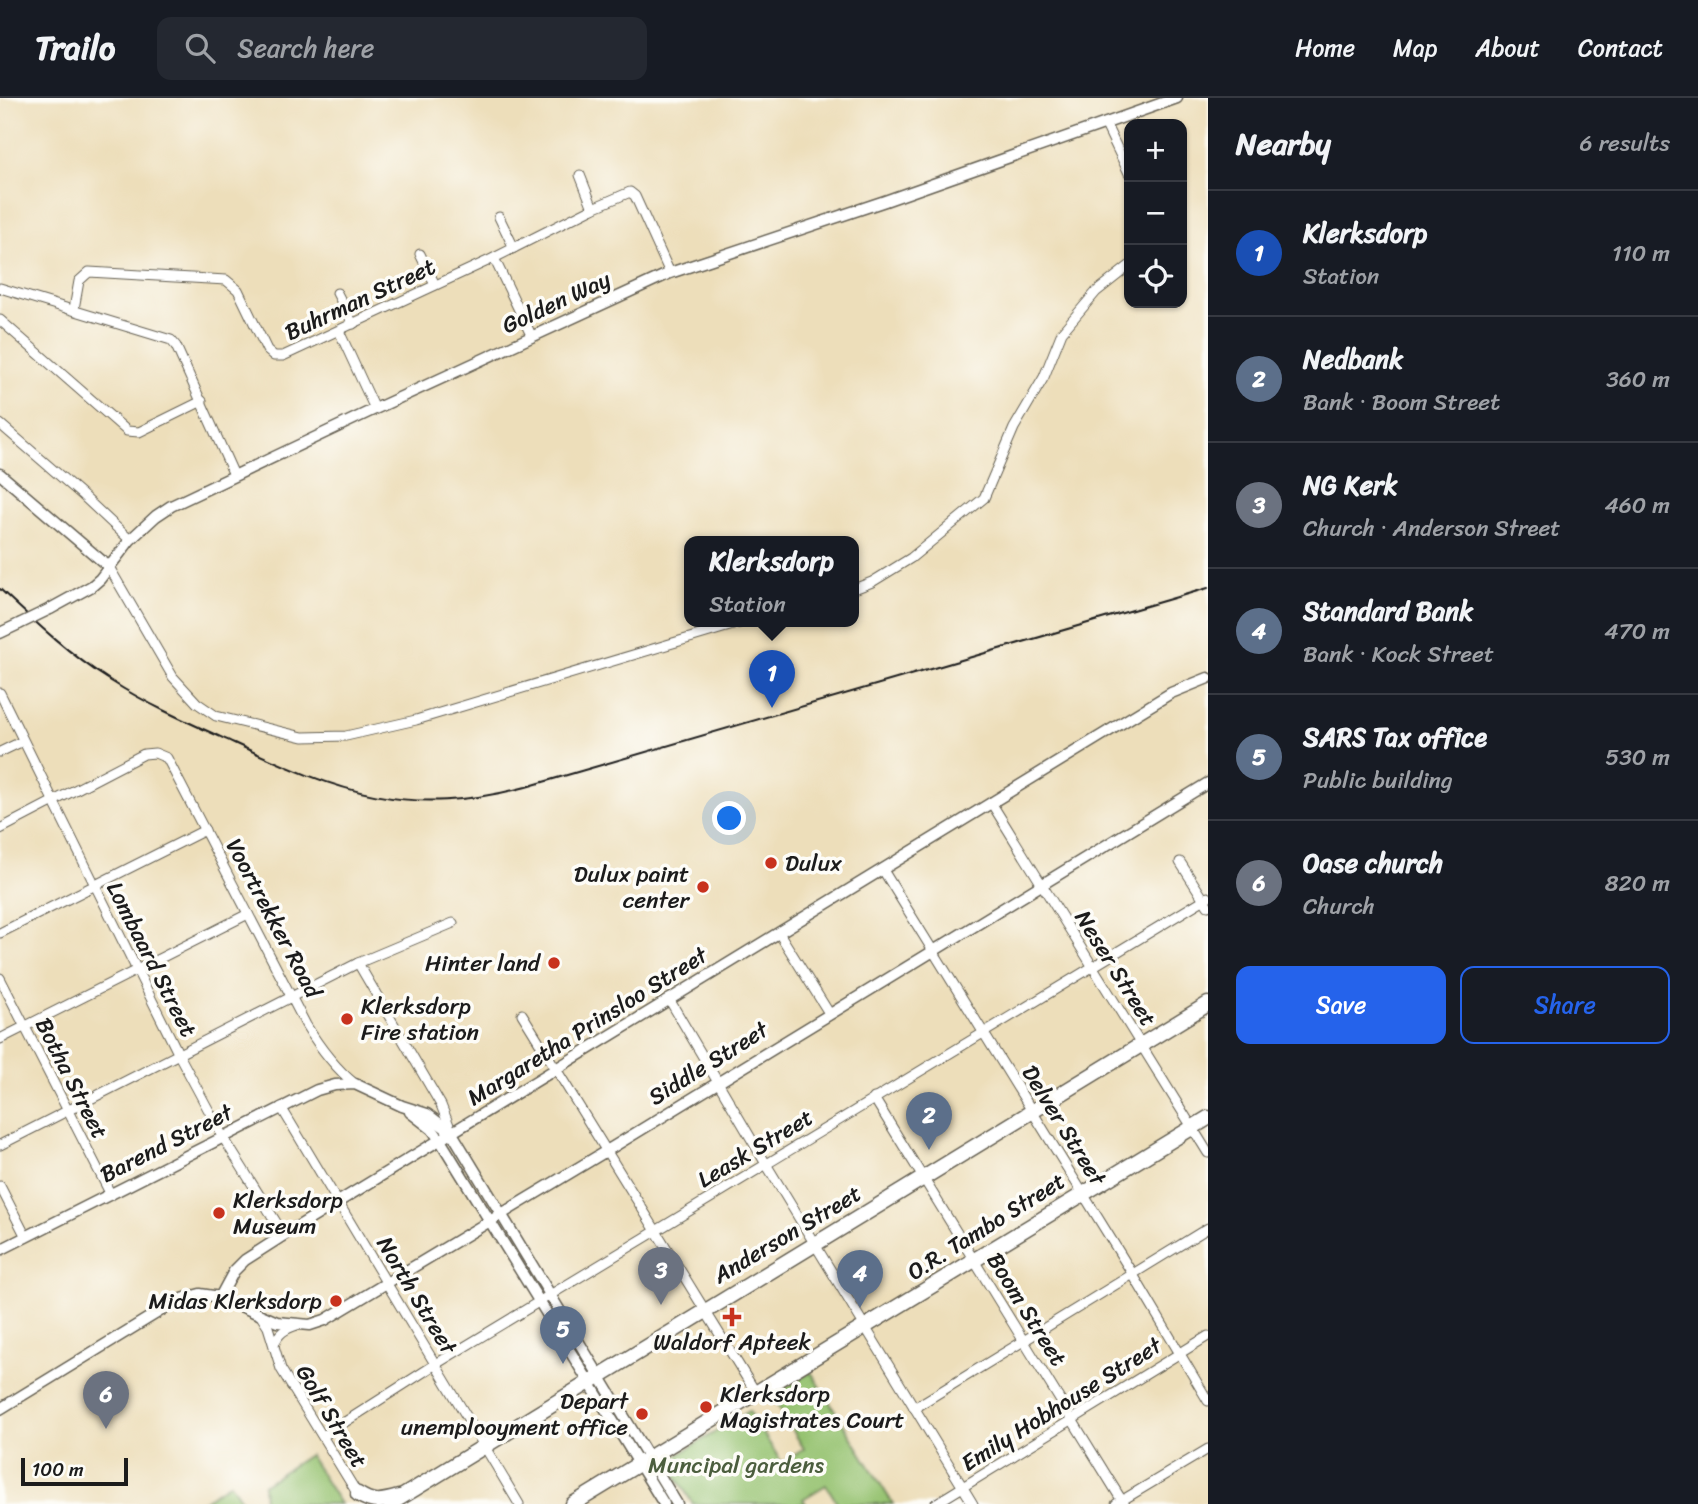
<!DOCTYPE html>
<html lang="en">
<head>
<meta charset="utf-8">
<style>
  :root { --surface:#171b24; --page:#242831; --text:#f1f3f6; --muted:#9ea1a6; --line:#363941; --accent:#2563eb }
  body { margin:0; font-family:Sriracha,sans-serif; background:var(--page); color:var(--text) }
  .controls { position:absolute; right:21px; top:21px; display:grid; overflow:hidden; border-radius:14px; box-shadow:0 2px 5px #0004 }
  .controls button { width:63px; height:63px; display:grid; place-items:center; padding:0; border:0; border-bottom:2px solid var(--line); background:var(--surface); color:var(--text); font:35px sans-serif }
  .scale { position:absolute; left:21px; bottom:18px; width:107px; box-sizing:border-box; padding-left:7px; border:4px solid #1c1c1c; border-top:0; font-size:19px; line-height:24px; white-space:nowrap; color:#1c1c1c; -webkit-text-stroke:5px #fdfcf7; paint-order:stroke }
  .you { position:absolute; left:730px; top:721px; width:24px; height:24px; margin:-18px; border:5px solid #fff; border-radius:50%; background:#1a73e8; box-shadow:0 0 0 10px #1a73e833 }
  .badge { display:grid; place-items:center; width:46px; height:46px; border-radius:50%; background:var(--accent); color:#fff; font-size:23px; font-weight:700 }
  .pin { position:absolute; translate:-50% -58px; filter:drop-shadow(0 2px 4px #0008) }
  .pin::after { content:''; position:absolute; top:37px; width:24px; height:21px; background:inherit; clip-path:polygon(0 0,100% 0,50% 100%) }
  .popup { position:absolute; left:684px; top:438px; width:175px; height:91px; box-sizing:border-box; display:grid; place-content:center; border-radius:14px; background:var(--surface); filter:drop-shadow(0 2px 5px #0005); font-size:23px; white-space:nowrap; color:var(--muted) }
  .popup b { font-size:26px; color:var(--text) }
  .popup::after { content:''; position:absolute; left:50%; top:100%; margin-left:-14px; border:14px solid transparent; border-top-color:var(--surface) }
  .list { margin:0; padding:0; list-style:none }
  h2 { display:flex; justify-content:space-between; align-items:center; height:91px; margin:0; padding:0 28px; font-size:30px }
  h2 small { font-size:23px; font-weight:400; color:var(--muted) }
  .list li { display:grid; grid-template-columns:46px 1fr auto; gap:21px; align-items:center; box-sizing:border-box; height:126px; padding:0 28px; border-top:2px solid var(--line) }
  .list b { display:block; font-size:26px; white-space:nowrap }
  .list p { margin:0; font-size:23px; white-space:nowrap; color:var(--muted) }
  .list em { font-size:23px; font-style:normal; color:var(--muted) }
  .actions { display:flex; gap:14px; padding:21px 28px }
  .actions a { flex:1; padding:16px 0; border:2px solid var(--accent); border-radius:14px; text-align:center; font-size:24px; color:var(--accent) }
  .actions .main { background:var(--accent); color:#fff }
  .icon { flex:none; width:38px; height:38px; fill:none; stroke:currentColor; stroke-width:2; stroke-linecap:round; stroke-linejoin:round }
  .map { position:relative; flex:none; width:1208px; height:1406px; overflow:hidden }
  header { display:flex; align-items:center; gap:42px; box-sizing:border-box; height:98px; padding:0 35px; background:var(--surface); border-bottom:2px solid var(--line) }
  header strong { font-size:33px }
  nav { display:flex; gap:38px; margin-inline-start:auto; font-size:24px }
  .search { width:490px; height:63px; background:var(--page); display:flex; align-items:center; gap:18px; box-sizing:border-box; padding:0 24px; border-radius:14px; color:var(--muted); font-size:26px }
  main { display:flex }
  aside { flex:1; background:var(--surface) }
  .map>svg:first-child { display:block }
  .green { fill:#95c270; stroke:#586f46; stroke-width:2 }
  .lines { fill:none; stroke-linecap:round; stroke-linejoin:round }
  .minor-casing { stroke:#656053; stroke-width:11 }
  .tertiary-casing { stroke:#656053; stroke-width:13 }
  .primary-casing { stroke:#656053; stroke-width:17 }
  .minor { stroke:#fff; stroke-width:9 }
  .tertiary { stroke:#fff; stroke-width:10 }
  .primary { stroke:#fff; stroke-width:14 }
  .rail { stroke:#1c1c1c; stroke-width:2 }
  .tertiary-bridge-casing { stroke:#656053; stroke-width:13; stroke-linecap:butt }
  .tertiary-bridge { stroke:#fff; stroke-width:10 }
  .poi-dot { fill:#c8321e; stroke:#fdfcf7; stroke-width:2.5 }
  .labels { text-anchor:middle; stroke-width:7; stroke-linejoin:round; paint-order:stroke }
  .street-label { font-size:23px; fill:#1c1c1c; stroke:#fdfcf7 }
  .poi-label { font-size:23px; fill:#1c1c1c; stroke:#fdfcf7; text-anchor:start }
  .park-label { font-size:23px; fill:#4c5e3e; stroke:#fdfcf7 }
</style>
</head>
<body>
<header>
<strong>Trailo</strong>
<div class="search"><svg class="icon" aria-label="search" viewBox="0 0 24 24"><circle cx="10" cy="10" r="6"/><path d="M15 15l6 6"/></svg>Search here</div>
<nav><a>Home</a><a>Map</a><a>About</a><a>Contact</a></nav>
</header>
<main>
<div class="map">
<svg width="1208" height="1406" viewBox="0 0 1208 1406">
  <rect width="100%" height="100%" fill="#fdfcf7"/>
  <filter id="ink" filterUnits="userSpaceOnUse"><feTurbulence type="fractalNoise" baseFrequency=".0143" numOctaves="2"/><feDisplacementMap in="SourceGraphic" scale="14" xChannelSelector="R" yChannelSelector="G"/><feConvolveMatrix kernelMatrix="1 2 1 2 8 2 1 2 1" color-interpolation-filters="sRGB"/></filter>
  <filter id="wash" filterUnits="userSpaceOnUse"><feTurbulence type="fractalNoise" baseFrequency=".00686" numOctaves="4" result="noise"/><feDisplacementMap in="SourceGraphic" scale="28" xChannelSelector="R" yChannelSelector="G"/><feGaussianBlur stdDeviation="1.57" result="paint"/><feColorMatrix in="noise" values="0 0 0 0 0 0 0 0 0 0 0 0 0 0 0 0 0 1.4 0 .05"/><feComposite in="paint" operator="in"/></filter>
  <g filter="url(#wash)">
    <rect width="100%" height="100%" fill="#eddeba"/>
    <g class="green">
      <polygon points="811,1274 893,1406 838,1406 826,1387 803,1401 806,1406 693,1406 667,1364 749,1313 782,1365 804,1351 772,1298"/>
      <polygon points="309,1357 340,1406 264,1406 263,1387"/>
      <polygon points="230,1385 244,1406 203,1406 201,1404"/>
    </g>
  </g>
  <g filter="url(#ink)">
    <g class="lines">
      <defs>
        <g id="minor">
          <polyline points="1105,25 1129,75"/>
          <polyline points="580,77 593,110"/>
          <polyline points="499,119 514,150"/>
          <polyline points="420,156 435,187"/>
          <polyline points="494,160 532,239"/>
          <polyline points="0,190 171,242 176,248 234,377"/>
          <polyline points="337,195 353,226"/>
          <polyline points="74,211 79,183 89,174 226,182 238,192 267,252 274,258 283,258 494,160 593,110 630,94 635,98 670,175"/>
          <polyline points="0,222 127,333 139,334 202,303"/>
          <polyline points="339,233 375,311"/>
          <polyline points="0,326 81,396 130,442"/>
          <polyline points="109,469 173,579 197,605 216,618 303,639 346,638 416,622 743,524"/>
          <polyline points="854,491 872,484 911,460 984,400 1014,330 1044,279 1062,234 1096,194 1129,168"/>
          <polyline points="0,595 179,957 223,1039 284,1137"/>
          <polyline points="0,654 23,643"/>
          <polyline points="992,706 1208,1055"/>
          <path d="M0,731l144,-75 11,-1 12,5 139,267c14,23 28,42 49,59"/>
          <polyline points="1180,764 1208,808"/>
          <polyline points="883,772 1132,1175 1208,1303"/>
          <polyline points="0,835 205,732"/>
          <polyline points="779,835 829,915"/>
          <polyline points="358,865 441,1007 452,1035"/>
          <polyline points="0,880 111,1097"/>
          <polyline points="669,901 766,1066 973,1406"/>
          <polyline points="522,916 756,1295"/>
          <polyline points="0,941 248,816"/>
          <polyline points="874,1000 1124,1406"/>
          <polyline points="281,1009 519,1406"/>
          <polyline points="0,1047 358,865 453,825"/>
          <polyline points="0,1088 26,1139"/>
          <polyline points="261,1218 268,1229 281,1271 360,1400"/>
          <path d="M274,1247c4,-12 11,-16 23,-20"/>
          <polyline points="914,1310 1208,1130"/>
          <polyline points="323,1338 436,1266 1208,799"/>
          <polyline points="935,1406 1208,1238"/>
          <polyline points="1116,1406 1208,1351"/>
        </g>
        <g id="tertiary">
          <polyline points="0,376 109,469"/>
          <polyline points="50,511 92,488 100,481 130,442 156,418 171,408 375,311 670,175 885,103 1177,0"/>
          <polyline points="0,535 19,526"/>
          <polyline points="410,1014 432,1031 440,1042 664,1406"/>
          <polyline points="0,1152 317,992 335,987 355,986 402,1008 427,1016 452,1035 677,1406"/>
          <polyline points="220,1199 234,1173 245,1162 284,1137 1171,595 1208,580"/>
          <polyline points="0,1311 178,1202 200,1196 220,1199 277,1224 310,1227 325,1222 608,1052 1208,685"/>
        </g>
        <g id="primary">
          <path d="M358,1396c15,10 23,8 41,3"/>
          <polyline points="390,1406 1208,906"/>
          <polyline points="573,1406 1208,1020"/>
        </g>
      </defs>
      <use href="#minor" class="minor-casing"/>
      <use href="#tertiary" class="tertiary-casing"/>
      <use href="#primary" class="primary-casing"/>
      <use href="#minor" class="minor"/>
      <use href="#tertiary" class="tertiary"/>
      <use href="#primary" class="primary"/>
      <path class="rail" d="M0,491c35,33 70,66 111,92 39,25 81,43 123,62 107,50 174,75 292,44l682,-199"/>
      <defs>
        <polyline id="tertiary-bridge" points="19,526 50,511"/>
      </defs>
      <use href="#tertiary-bridge" class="tertiary-bridge-casing"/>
      <use href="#tertiary-bridge" class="tertiary-bridge"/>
    </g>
  </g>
  <g class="poi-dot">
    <circle cx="771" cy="765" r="7"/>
    <circle cx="703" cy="789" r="7"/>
    <circle cx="554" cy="865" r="7"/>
    <circle cx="347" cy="921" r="7"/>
    <circle cx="219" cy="1115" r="7"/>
    <circle cx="336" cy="1203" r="7"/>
    <path d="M728.5 1208.5h7v7h7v7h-7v7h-7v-7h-7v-7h7z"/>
    <circle cx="706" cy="1309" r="7"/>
    <circle cx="642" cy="1316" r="7"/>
  </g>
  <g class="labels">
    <g class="street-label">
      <text transform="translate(360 201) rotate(-25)" y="8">Buhrman Street</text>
      <text transform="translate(556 204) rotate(-25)" y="8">Golden Way</text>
      <text transform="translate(274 820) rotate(62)" y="8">Voortrekker Road</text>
      <text transform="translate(152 861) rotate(63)" y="8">Lombaard Street</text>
      <text transform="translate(1116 870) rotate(58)" y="8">Neser Street</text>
      <text transform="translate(587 928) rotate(-32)" y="8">Margaretha Prinsloo Street</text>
      <text transform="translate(708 965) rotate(-32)" y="8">Siddle Street</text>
      <text transform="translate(72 980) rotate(63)" y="8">Botha Street</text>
      <text transform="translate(1064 1027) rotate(58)" y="8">Delver Street</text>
      <text transform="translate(166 1045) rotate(-27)" y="8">Barend Street</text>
      <text transform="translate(755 1050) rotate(-31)" y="8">Leask Street</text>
      <text transform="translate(986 1128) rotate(-32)" y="8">O.R. Tambo Street</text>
      <text transform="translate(787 1136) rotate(-31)" y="8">Anderson Street</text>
      <text transform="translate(417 1197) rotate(59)" y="8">North Street</text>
      <text transform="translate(1027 1211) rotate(58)" y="8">Boom Street</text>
      <text transform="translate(1061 1306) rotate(-32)" y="8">Emily Hobhouse Street</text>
      <text transform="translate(332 1318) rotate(59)" y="8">Golf Street</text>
    </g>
    <g class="poi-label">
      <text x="785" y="773">Dulux</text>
      <text x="689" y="784" text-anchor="end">Dulux paint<tspan x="689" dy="26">center</tspan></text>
      <text x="540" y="873" text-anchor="end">Hinter land</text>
      <text x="361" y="916">Klerksdorp<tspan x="361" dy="26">Fire station</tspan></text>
      <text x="233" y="1110">Klerksdorp<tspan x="233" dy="26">Museum</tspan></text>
      <text x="322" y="1211" text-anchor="end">Midas Klerksdorp</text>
      <text x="732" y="1252" text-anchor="middle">Waldorf Apteek</text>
      <text x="720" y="1304">Klerksdorp<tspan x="720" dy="26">Magistrates Court</tspan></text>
      <text x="628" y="1311" text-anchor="end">Depart<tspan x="628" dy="26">unemplooyment office</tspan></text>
    </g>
    <g class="park-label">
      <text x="736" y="1375">Muncipal gardens</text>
    </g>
  </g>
</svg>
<div class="controls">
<button>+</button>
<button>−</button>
<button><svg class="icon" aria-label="locate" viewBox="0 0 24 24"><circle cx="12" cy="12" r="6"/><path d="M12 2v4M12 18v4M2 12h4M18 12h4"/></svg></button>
</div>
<div class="scale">100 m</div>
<div class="you"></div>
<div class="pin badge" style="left:772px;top:610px;background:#1a4fb4">1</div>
<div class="popup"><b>Klerksdorp</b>Station</div>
<div class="pin badge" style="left:929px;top:1052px;background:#5c6f8a">2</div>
<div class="pin badge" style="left:661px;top:1207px;background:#6b7280">3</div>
<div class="pin badge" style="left:860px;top:1210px;background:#5c6f8a">4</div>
<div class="pin badge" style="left:563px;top:1266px;background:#5c6f8a">5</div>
<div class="pin badge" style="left:106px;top:1331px;background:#6b7280">6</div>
</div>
<aside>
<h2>Nearby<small>6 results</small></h2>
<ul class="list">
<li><span class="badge" style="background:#1a4fb4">1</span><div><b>Klerksdorp</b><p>Station</p></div><em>110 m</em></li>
<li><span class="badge" style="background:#5c6f8a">2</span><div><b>Nedbank</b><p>Bank · Boom Street</p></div><em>360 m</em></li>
<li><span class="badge" style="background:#6b7280">3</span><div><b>NG Kerk</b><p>Church · Anderson Street</p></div><em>460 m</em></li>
<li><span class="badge" style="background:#5c6f8a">4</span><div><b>Standard Bank</b><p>Bank · Kock Street</p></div><em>470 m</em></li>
<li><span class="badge" style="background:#5c6f8a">5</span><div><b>SARS Tax office</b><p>Public building</p></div><em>530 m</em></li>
<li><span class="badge" style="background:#6b7280">6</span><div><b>Oase church</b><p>Church</p></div><em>820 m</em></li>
</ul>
<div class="actions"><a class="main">Save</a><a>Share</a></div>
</aside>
</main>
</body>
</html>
